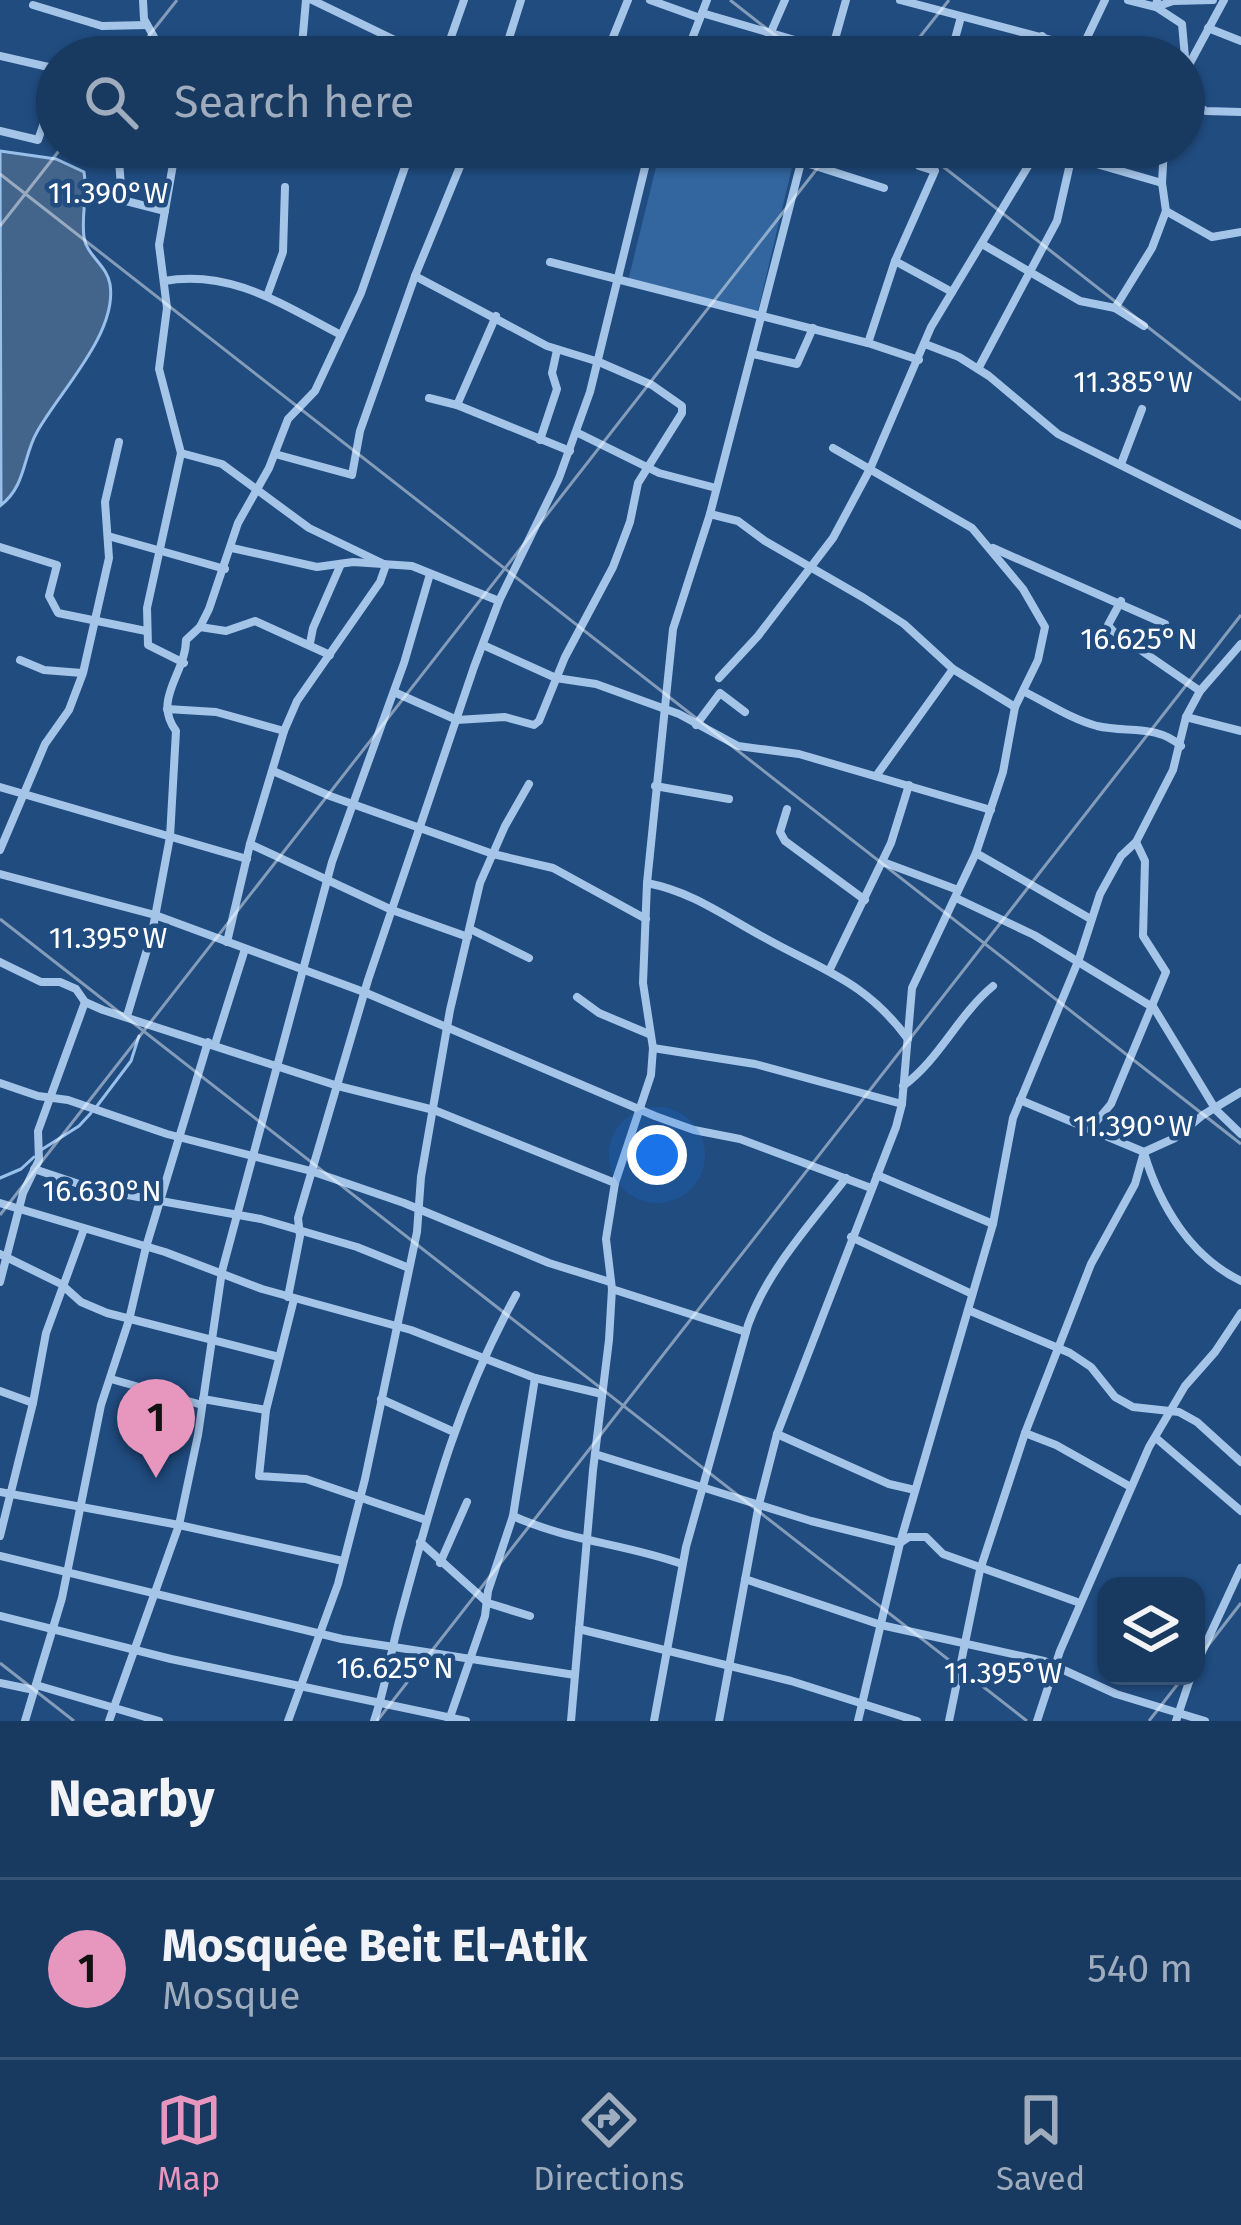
<!DOCTYPE html>
<html lang="en">
<head>
<meta charset="utf-8">
<style>
  :root { --surface:#183960; --page:#214066; --text:#f1f3f6; --muted:#9facbd; --line:#365375; --accent:#e797bd }
  body { margin:0; font-family:"Fira Sans",sans-serif; background:var(--page); color:var(--text) }
  .controls { position:absolute; right:36px; bottom:36px; display:grid; overflow:hidden; border-radius:24px; box-shadow:0 3px 9px #0004 }
  .controls button { width:108px; height:108px; display:grid; place-items:center; padding:0; border:0; border-bottom:3px solid var(--line); background:var(--surface); color:var(--text); font:60px sans-serif }
  .you { position:absolute; left:657px; top:1155px; width:42px; height:42px; margin:-30px; border:9px solid #fff; border-radius:50%; background:#1a73e8; box-shadow:0 0 0 18px #1a73e833 }
  .badge { display:grid; place-items:center; width:78px; height:78px; border-radius:50%; background:var(--accent); color:#111; font-size:39px; font-weight:700 }
  .pin { position:absolute; translate:-50% -99px; filter:drop-shadow(0 3px 6px #0008) }
  .pin::after { content:''; position:absolute; top:63px; width:42px; height:36px; background:inherit; clip-path:polygon(0 0,100% 0,50% 100%) }
  .list { margin:0; padding:0; list-style:none }
  h2 { display:flex; justify-content:space-between; align-items:center; height:156px; margin:0; padding:0 48px; font-size:51px }
  h2 small { font-size:39px; font-weight:400; color:var(--muted) }
  .list li { display:grid; grid-template-columns:78px 1fr auto; gap:36px; align-items:center; box-sizing:border-box; height:180px; padding:0 48px; border-top:3px solid var(--line) }
  .list b { display:block; font-size:45px; white-space:nowrap }
  .list p { margin:0; font-size:39px; white-space:nowrap; color:var(--muted) }
  .list em { font-size:39px; font-style:normal; color:var(--muted) }
  .icon { flex:none; width:66px; height:66px; fill:none; stroke:currentColor; stroke-width:2; stroke-linecap:round; stroke-linejoin:round }
  .map { position:relative; flex:none; width:1241px; height:1721px; overflow:hidden }
  .search { position:absolute; background:var(--surface); box-shadow:0 3px 9px #0004; left:36px; right:36px; top:36px; height:132px; display:flex; align-items:center; gap:30px; box-sizing:border-box; padding:0 42px; border-radius:66px; color:var(--muted); font-size:45px }
  .sheet { height:336px; background:var(--surface) }
  nav { display:flex; justify-content:space-around; align-items:center; box-sizing:border-box; height:168px; border-top:3px solid var(--line); background:var(--surface); font-size:33px; color:var(--muted) }
  nav a { display:grid; justify-items:center; gap:6px }
  nav .on { color:var(--accent) }
  .map>svg:first-child { display:block }
  .green { fill:#33669f }
  .water { fill:#44658b; stroke:#98c0ea; stroke-width:3 }
  .lines { fill:none; stroke-linecap:round; stroke-linejoin:round }
  .stream { stroke:#98c0ea; stroke-width:3 }
  .minor { stroke:#a5c5e8; stroke-width:8 }
  .ticks { fill:none; stroke:#fff; stroke-width:3; stroke-opacity:0.45 }
  .ticks-label { font-size:30px; text-anchor:middle; fill:#fff; stroke:#204c80; stroke-width:9; stroke-linejoin:round; paint-order:stroke }
</style>
</head>
<body>
<div class="map">
<svg width="1241" height="1721" viewBox="0 0 1241 1721">
  <rect width="100%" height="100%" fill="#204c80"/>
  <polygon class="green" points="661,147 717,147 793,163 758,311 628,281"/>
  <path class="water" d="M0,151l56,8 28,13c4,22 -3,43 0,65 2,18 23,28 26,47 8,49 -51,108 -73,148 -14,24 -11,54 -36,73z"/>
  <g class="lines">
    <g class="stream">
      <polyline points="97,1106 131,1061 139,1036"/>
      <polyline points="41,1150 79,1126 91,1113"/>
      <polyline points="0,1178 21,1169 34,1157"/>
    </g>
    <g class="minor">
      <polyline points="143,0 144,19 165,57"/>
      <polyline points="312,0 401,43 416,57"/>
      <polyline points="650,0 700,18"/>
      <polyline points="900,0 1116,57"/>
      <polyline points="1128,0 1156,7 1157,0"/>
      <polyline points="33,5 102,26 147,25"/>
      <polyline points="702,13 832,51"/>
      <polyline points="1208,28 1241,41"/>
      <polyline points="1082,48 1105,0"/>
      <polyline points="0,56 57,69"/>
      <polyline points="301,57 306,0"/>
      <polyline points="444,57 464,0"/>
      <polyline points="503,57 521,0"/>
      <polyline points="605,57 628,0"/>
      <polyline points="685,57 707,0"/>
      <polyline points="760,57 785,0"/>
      <polyline points="830,57 846,0"/>
      <polyline points="950,57 961,17"/>
      <polyline points="1037,57 1042,36"/>
      <polyline points="1186,68 1182,24 1156,7 1173,1 1213,0"/>
      <polyline points="1184,74 1224,0"/>
      <polyline points="1184,97 1206,111 1241,112"/>
      <polyline points="0,131 38,140 57,86"/>
      <polyline points="118,147 122,200 165,211"/>
      <polyline points="176,147 159,245 167,308 159,369 181,453 147,608 148,645 184,663"/>
      <polyline points="756,147 884,188"/>
      <polyline points="1166,211 1212,237 1241,232"/>
      <polyline points="982,244 1080,301 1115,308 1144,326"/>
      <polyline points="895,261 952,292"/>
      <polyline points="550,262 868,343 919,360"/>
      <path d="M164,281c67,-12 119,24 177,54"/>
      <polyline points="267,296 283,252 285,187"/>
      <polyline points="1115,308 1152,248 1166,211 1162,183 1164,147"/>
      <polyline points="868,343 895,261 935,171 919,166 914,154 917,147"/>
      <polyline points="925,344 959,357 989,376 1058,434 1241,525"/>
      <polyline points="753,354 797,364 813,328"/>
      <polyline points="978,369 1057,221 1072,155"/>
      <polyline points="429,398 457,405 570,451"/>
      <polyline points="457,405 496,316"/>
      <polyline points="576,432 659,473 716,488"/>
      <polyline points="540,440 557,389 552,373 557,350"/>
      <polyline points="181,453 222,464 309,528 386,565 380,582 297,701 284,731 250,844 227,942"/>
      <polyline points="275,454 352,475 360,431 415,276 468,147"/>
      <polyline points="1121,464 1142,409"/>
      <polyline points="710,514 738,521 765,541 864,598 904,624 953,669 1015,707"/>
      <polyline points="108,536 225,569"/>
      <polyline points="0,547 57,565 49,596 58,613 146,631"/>
      <polyline points="232,548 317,567 353,562 412,566 499,601"/>
      <polyline points="993,548 1165,624"/>
      <polyline points="1121,601 1108,625 1113,631 1200,691"/>
      <polyline points="200,627 226,631 255,621 330,655"/>
      <polyline points="310,643 313,628 341,564"/>
      <polyline points="483,645 556,678 596,684 679,714 738,746 799,754 991,810"/>
      <polyline points="20,660 44,670 82,673"/>
      <polyline points="719,678 758,636 833,538 870,469 931,327 1033,158 1048,150 1162,183"/>
      <polyline points="394,692 457,720 505,717 534,725 539,721 565,657 613,567 630,522 638,483 682,413 682,406 652,385 599,362 547,346 415,276"/>
      <path d="M1025,692c24,12 46,27 72,34 30,7 59,-2 84,20"/>
      <polyline points="167,709 216,712 284,731"/>
      <polyline points="1186,717 1241,731"/>
      <polyline points="696,725 720,693 745,712"/>
      <polyline points="273,771 330,796 493,854 553,868 646,919"/>
      <polyline points="876,776 953,669"/>
      <polyline points="655,786 729,799"/>
      <polyline points="0,787 247,859"/>
      <polyline points="787,809 780,832 785,841 865,900"/>
      <polyline points="250,844 392,910 468,937"/>
      <polyline points="0,850 45,744 69,710 83,673 109,558 105,502 119,442"/>
      <polyline points="976,853 1089,918"/>
      <polyline points="883,862 958,890"/>
      <polyline points="0,874 155,915 364,992 655,1116 694,1130 740,1139 871,1188"/>
      <path d="M647,883c46,9 77,33 118,55 59,33 100,43 143,101"/>
      <polyline points="956,898 1034,935 1154,1008 1216,1110 1241,1134"/>
      <polyline points="470,929 529,958"/>
      <polyline points="0,962 41,982 60,982 76,989 85,1002 103,1010 338,1086 434,1110 615,1183"/>
      <polyline points="830,969 891,843 909,785"/>
      <polyline points="577,997 599,1013 649,1034"/>
      <path d="M127,1016l25,-83 18,-96 6,-106c-24,-32 10,-58 10,-91l14,-13 9,-18 29,-86 31,-55 19,-49 27,-28 46,-98 51,-146"/>
      <polyline points="215,1044 245,949"/>
      <polyline points="653,1048 755,1064 902,1104"/>
      <polyline points="0,1083 38,1096 68,1100 167,1134 311,1171 404,1203 549,1263 610,1282"/>
      <path d="M903,1086c37,-27 55,-71 90,-100"/>
      <polyline points="1020,1100 1144,1152 1175,1138 1203,1115 1241,1092"/>
      <polyline points="1090,1129 1111,1104 1166,972 1143,936 1145,861 1136,842"/>
      <path d="M1144,1153c16,53 46,103 97,128"/>
      <polyline points="34,1169 94,1189 261,1219 357,1247 409,1268"/>
      <polyline points="877,1175 993,1224"/>
      <polyline points="0,1203 165,1252 262,1289 411,1330 535,1378 602,1394"/>
      <polyline points="851,1237 972,1294"/>
      <polyline points="0,1254 61,1284 81,1302 107,1313 279,1357"/>
      <polyline points="0,1282 23,1193 39,1160 38,1131 85,1002"/>
      <polyline points="612,1289 746,1332"/>
      <polyline points="288,1297 300,1236 298,1218 368,980 474,667 499,601 559,478 590,392 650,147"/>
      <polyline points="294,1299 266,1410 259,1476 306,1479 426,1520"/>
      <polyline points="968,1310 1070,1353 1091,1367 1115,1397 1133,1407 1179,1412 1197,1422 1241,1462"/>
      <polyline points="111,1379 202,1405"/>
      <polyline points="0,1391 33,1403"/>
      <polyline points="203,1399 266,1410"/>
      <polyline points="381,1399 454,1432"/>
      <polyline points="1025,1433 1056,1445 1129,1486"/>
      <polyline points="777,1434 889,1484 915,1490"/>
      <polyline points="1156,1438 1241,1511"/>
      <polyline points="595,1454 811,1521 900,1543 909,1537 926,1537 943,1554 1080,1603"/>
      <polyline points="0,1492 179,1525 343,1561"/>
      <path d="M513,1516c55,25 113,28 169,48"/>
      <polyline points="0,1536 33,1403 46,1333 84,1229"/>
      <polyline points="420,1542 488,1603 530,1616"/>
      <polyline points="0,1556 342,1639 575,1675"/>
      <polyline points="440,1563 467,1502"/>
      <polyline points="745,1579 881,1625 1044,1661 1116,1694 1205,1721"/>
      <polyline points="0,1616 171,1659 466,1721"/>
      <polyline points="579,1629 791,1681 917,1721"/>
      <polyline points="1196,1665 1241,1568"/>
      <polyline points="0,1683 34,1690"/>
      <polyline points="36,1685 159,1721"/>
      <polyline points="449,1720 485,1616 488,1591 513,1516 535,1378"/>
      <polyline points="25,1721 62,1598 101,1405 129,1320 146,1247 208,1042"/>
      <polyline points="109,1721 179,1525 198,1435 222,1271 332,862 404,663 430,574"/>
      <polyline points="288,1721 338,1584 365,1479 417,1232 421,1177 450,1010 480,883 505,826 529,784"/>
      <path d="M374,1721c12,-35 17,-72 27,-107 31,-114 57,-214 115,-319"/>
      <polyline points="571,1721 593,1470 609,1340 612,1289 606,1239 615,1183 651,1075 653,1048 643,983 647,883 673,629 710,514 805,147"/>
      <path d="M654,1721l32,-174 62,-222c19,-54 63,-102 98,-147"/>
      <polyline points="719,1721 759,1504 777,1434 896,1127 902,1104 912,988 976,853 1003,772 1015,707 1038,660 1045,627 1023,589 972,528 833,448"/>
      <polyline points="858,1721 900,1543 993,1224 1013,1118 1079,959 1100,894 1121,856 1136,842 1173,770 1186,717 1200,691 1241,644"/>
      <polyline points="949,1721 980,1570 1025,1433 1091,1264 1135,1184 1144,1152"/>
      <polyline points="1037,1721 1060,1651 1149,1447 1185,1386 1215,1352 1241,1313"/>
      <polyline points="1176,1721 1191,1676"/>
    </g>
  </g>
  <path class="ticks" d="M730,0l73,57M132,57l45,-57M904,57l45,-57M918,147l323,253M0,174l1241,970M0,226l62,-79M0,919l1027,802M0,1215l834,-1068M1196,1661l45,-58M0,1663l74,58M377,1721l864,-1106M1149,1721l35,-45"/>
  <g class="ticks-label">
    <text x="108" y="203">11.390°W</text>
    <text x="1133" y="392">11.385°W</text>
    <text x="1139" y="649">16.625°N</text>
    <text x="108" y="948">11.395°W</text>
    <text x="1133" y="1136">11.390°W</text>
    <text x="102" y="1201">16.630°N</text>
    <text x="395" y="1678">16.625°N</text>
    <text x="1003" y="1683">11.395°W</text>
  </g>
</svg>
<div class="controls">
<button><svg class="icon" aria-label="layers" viewBox="0 0 24 24"><path d="M12 4l9 5-9 5-9-5zM3 14l9 5 9-5"/></svg></button>
</div>
<div class="you"></div>
<div class="pin badge" style="left:156px;top:1478px">1</div>
<div class="search"><svg class="icon" aria-label="search" viewBox="0 0 24 24"><circle cx="10" cy="10" r="6"/><path d="M15 15l6 6"/></svg>Search here</div>
</div>
<section class="sheet">
<h2>Nearby<small></small></h2>
<ul class="list">
<li><span class="badge">1</span><div><b>Mosquée Beit El-Atik</b><p>Mosque</p></div><em>540 m</em></li>
</ul>
</section>
<nav>
<a class="on"><svg class="icon" aria-label="map" viewBox="0 0 24 24"><path d="M3 6l6-2 6 2 6-2v14l-6 2-6-2-6 2zM9 4v14M15 6v14"/></svg>Map</a>
<a><svg class="icon" aria-label="directions" viewBox="0 0 24 24"><path d="M12 3l9 9-9 9-9-9zM9 14v-3h6M13 9l2 2-2 2"/></svg>Directions</a>
<a><svg class="icon" aria-label="saved" viewBox="0 0 24 24"><path d="M7 4h10v16l-5-4-5 4z"/></svg>Saved</a>
</nav>
</body>
</html>
